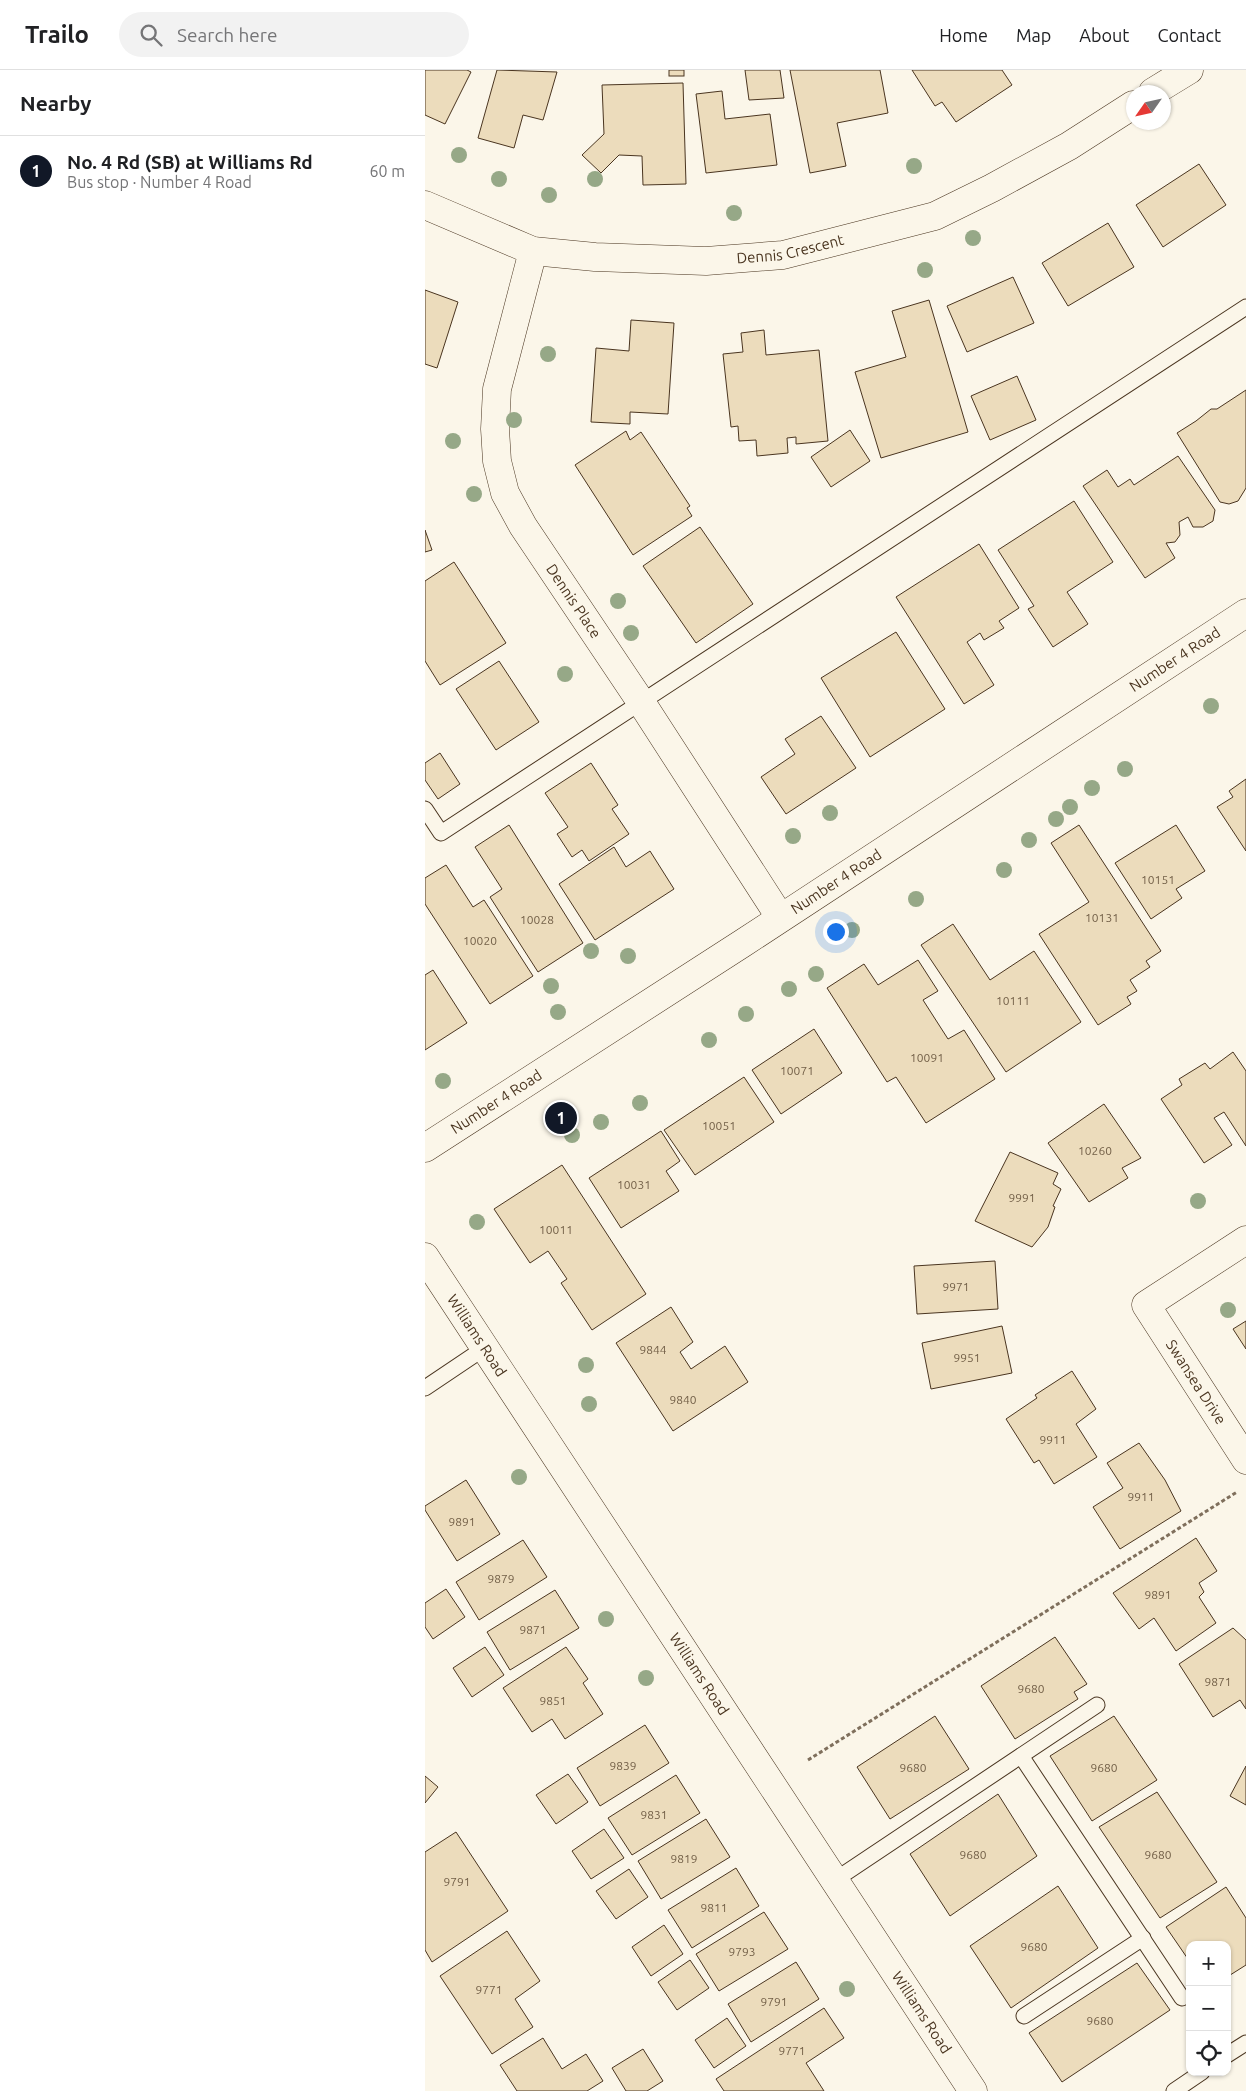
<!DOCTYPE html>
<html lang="en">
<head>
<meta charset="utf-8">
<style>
  :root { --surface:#fff; --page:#f2f2f2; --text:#202124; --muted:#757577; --line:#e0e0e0; --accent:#111827 }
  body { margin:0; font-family:Ubuntu,sans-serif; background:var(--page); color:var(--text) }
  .controls { position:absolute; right:15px; bottom:15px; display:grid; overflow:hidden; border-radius:10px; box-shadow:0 1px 4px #0004 }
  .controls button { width:45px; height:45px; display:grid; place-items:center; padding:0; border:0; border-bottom:1px solid var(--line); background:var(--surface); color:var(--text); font:25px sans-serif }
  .compass { position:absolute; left:701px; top:15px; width:45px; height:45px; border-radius:50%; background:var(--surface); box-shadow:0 1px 4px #0004; rotate:236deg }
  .you { position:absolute; left:410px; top:861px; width:18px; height:18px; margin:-12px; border:4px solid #fff; border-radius:50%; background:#1a73e8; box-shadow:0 0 0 8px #1a73e833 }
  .badge { display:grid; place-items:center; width:32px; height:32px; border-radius:50%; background:var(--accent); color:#fff; font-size:16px; font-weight:700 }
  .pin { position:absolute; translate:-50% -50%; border:2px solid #fff; box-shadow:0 1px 5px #0006 }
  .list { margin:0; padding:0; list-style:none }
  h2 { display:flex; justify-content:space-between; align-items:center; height:65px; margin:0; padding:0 20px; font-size:21px }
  h2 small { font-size:16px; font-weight:400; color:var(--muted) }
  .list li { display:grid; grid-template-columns:32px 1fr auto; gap:15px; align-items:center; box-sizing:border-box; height:70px; padding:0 20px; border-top:1px solid var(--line) }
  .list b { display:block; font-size:19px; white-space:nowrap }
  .list p { margin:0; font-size:16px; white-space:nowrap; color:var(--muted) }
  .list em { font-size:16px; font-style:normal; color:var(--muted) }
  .icon { flex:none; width:28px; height:28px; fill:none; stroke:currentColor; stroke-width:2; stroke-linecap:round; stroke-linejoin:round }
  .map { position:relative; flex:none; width:821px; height:2021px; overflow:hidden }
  header { display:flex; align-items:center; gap:30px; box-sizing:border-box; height:70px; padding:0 25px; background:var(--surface); border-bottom:1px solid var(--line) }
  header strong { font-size:24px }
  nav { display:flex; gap:28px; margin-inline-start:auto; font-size:18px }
  .search { width:350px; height:45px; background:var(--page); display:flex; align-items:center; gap:12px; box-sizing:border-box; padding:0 18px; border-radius:28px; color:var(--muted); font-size:19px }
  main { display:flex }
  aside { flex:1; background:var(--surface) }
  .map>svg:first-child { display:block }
  .building { fill:#ecdcbc; stroke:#4a3520 }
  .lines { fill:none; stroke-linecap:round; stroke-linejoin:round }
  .service-casing { stroke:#4a3520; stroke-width:17 }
  .minor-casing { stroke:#4a3520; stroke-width:29 }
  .tertiary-casing { stroke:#4a3520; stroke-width:29 }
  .secondary-casing { stroke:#4a3520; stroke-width:29 }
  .path { stroke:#7f6f5c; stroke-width:3; stroke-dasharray:4 2.5; stroke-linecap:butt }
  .service { stroke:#fbf6e9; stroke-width:15 }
  .minor { stroke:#fbf6e9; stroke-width:28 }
  .tertiary { stroke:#fbf6e9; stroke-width:28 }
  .secondary { stroke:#fbf6e9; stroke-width:28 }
  .tree { fill:#96a887 }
  .labels { text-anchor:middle; stroke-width:4; stroke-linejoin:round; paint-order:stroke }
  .number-label { font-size:12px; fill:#725f47 }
  .street-label { font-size:15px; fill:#4a3520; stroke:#fbf6e9 }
</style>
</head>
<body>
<header>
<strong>Trailo</strong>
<div class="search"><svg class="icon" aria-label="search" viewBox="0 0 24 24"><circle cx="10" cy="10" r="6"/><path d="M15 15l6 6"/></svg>Search here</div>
<nav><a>Home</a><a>Map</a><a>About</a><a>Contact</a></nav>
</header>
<main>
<aside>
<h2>Nearby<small></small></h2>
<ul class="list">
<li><span class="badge">1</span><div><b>No. 4 Rd (SB) at Williams Rd</b><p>Bus stop · Number 4 Road</p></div><em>60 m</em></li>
</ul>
</aside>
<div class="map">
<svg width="821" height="2021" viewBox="0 0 821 2021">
  <rect width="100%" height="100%" fill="#fbf6e9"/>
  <g class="building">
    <polygon points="0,0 42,0 46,2 20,54 0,45"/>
    <polygon points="72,0 132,2 118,50 98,45 89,78 53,68"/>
    <rect x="244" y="0" width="15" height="6"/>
    <polygon points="320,0 355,0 359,28 324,30"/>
    <polygon points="365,0 455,0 463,43 412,53 421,96 385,103"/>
    <polygon points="487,0 577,0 587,15 531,52 517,32 510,36"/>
    <polygon points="258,13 261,114 218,115 217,86 194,85 176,103 157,85 179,64 177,15"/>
    <polygon points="297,21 300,49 345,44 352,95 281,103 271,24"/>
    <polygon points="774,94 801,135 738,177 711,135"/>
    <polygon points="683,153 709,197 643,236 617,193"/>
    <polygon points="588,207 609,253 542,282 522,236"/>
    <polygon points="0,220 33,232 12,298 0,294"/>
    <polygon points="504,230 543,362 456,388 430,302 481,287 467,241"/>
    <polygon points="206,250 249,253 243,344 205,342 205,354 166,352 171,278 204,281"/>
    <polygon points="339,260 341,285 394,280 403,371 371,374 371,367 362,368 363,383 332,386 331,370 314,371 313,356 306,357 298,284 318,282 316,263"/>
    <polygon points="592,306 611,350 565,370 546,326"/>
    <polygon points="821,320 821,418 813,431 804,434 795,432 752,363 771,351 786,339 792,339"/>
    <polygon points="425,360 445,391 406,417 386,387"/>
    <polygon points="201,361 205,370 216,362 265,436 262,438 267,446 208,485 150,395"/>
    <polygon points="753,386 790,440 788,451 778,457 768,457 763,447 754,452 755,465 750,472 741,473 750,488 720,508 658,416 682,400 693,417 705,409 709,415"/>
    <polygon points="649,431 688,492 642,522 663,554 628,577 603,539 609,536 573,480"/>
    <polygon points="275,457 328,534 271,573 218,496"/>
    <polygon points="0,460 7,480 0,482"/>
    <polygon points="554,474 594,538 574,551 579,558 559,570 555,563 542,572 569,615 539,634 471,527"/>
    <polygon points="29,492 81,573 15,615 0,591 0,511"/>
    <polygon points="471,562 520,639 445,687 396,608"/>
    <polygon points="74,591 114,652 71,680 31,619"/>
    <polygon points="396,646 431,698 361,744 336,707 370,684 360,669"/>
    <polygon points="15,683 35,714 13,729 0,710 0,693"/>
    <polygon points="166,693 193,735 187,739 204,764 164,791 157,780 147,787 132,764 143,757 120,723"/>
    <polygon points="821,709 821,781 792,737 808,727 804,721"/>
    <polygon points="84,755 158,873 113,902 65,827 77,819 50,777"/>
    <polygon points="654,755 736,881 721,891 725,897 705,910 712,921 702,927 706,934 673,955 614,864 664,832 626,773"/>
    <polygon points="751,755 780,801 751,819 757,828 726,849 690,793"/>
    <polygon points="189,777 201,797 225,781 249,819 170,870 134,814"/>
    <polygon points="21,795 48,837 59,830 108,906 65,934 0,834 0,808"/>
    <polygon points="528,854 565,910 609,881 656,952 581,1002 496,875"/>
    <polygon points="493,890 513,921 498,930 523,969 539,960 570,1009 501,1053 471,1007 462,1012 402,918 439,894 453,915"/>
    <polygon points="8,900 42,953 0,980 0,905"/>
    <polygon points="389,959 417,1003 356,1044 327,1000"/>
    <polygon points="808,982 821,1001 821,1076 799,1042 789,1048 807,1075 779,1093 736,1029 757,1015 754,1009 780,993 785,999"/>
    <polygon points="319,1007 349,1052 270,1105 239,1060"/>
    <polygon points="679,1034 716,1088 697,1098 703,1108 664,1132 623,1073"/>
    <polygon points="236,1061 255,1091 241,1101 254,1121 196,1158 164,1108"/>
    <polygon points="585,1082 633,1103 628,1114 636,1119 628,1136 630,1137 623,1157 607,1177 550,1151"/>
    <polygon points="137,1095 221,1224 167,1260 136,1213 142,1209 123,1181 105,1193 69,1139"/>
    <polygon points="570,1191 573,1239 492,1244 489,1196"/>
    <polygon points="246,1237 268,1272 255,1282 266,1299 300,1276 323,1312 248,1361 191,1273"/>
    <polygon points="821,1251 821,1279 808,1259"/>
    <polygon points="577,1256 587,1303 506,1319 497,1273"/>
    <polygon points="647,1301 671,1339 651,1354 672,1387 629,1414 614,1390 609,1393 581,1349 612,1328 610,1325"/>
    <polygon points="714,1373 740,1410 756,1441 695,1479 668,1437 698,1418 682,1393"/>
    <polygon points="41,1410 75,1464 32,1491 0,1440 0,1436"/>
    <polygon points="771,1468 792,1501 774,1513 779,1522 774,1527 791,1553 751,1581 729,1548 714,1559 688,1523"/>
    <polygon points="98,1470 122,1507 54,1550 31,1512"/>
    <polygon points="21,1519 40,1547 8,1569 0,1557 0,1533"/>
    <polygon points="130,1520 154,1558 85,1600 62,1562"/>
    <polygon points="808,1558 821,1570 821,1639 815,1630 788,1647 754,1594"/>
    <polygon points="630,1567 662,1614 649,1622 653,1629 590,1669 556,1616"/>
    <polygon points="60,1577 79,1605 47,1627 28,1598"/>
    <polygon points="141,1577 163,1609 158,1613 178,1644 140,1669 127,1649 107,1662 78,1618"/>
    <polygon points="510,1646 544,1699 465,1749 432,1697"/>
    <polygon points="689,1646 732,1710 667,1751 625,1686"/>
    <polygon points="220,1655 244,1693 175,1736 152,1698"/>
    <polygon points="821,1696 821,1735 805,1726"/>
    <polygon points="143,1704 163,1732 131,1754 111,1725"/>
    <polygon points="251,1705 275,1743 207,1785 183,1748"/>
    <polygon points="0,1706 13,1717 0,1733"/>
    <polygon points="732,1722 792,1812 735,1848 674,1757"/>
    <polygon points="573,1724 612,1786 525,1846 485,1784"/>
    <polygon points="281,1749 305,1787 236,1829 213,1791"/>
    <polygon points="179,1759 199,1788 166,1809 147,1781"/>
    <polygon points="31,1762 83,1841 7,1892 0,1880 0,1782"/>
    <polygon points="311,1798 334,1836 267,1878 243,1840"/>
    <polygon points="204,1799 223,1827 191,1849 171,1821"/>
    <polygon points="633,1816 673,1878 586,1938 545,1876"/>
    <polygon points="801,1817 821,1848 821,1895 802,1907 802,1875 765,1875 765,1892 741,1857"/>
    <polygon points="339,1842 363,1879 294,1921 271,1884"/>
    <polygon points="239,1855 258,1884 226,1906 207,1877"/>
    <polygon points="82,1861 115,1911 90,1929 108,1957 67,1984 15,1906"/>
    <polygon points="265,1890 284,1918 252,1940 233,1912"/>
    <polygon points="371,1892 394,1929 326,1972 303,1934"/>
    <polygon points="712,1893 745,1940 637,2012 604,1963"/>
    <polygon points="399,1938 419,1968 381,1993 399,2021 299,2021 291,2009"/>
    <polygon points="302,1948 321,1976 289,1998 270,1970"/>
    <polygon points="118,1968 137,1999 161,1984 178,2011 162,2021 92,2021 75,1995"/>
    <polygon points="218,1979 238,2011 222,2021 201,2021 187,1998"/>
  </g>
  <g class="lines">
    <defs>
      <g id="service">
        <polyline points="0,739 16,763 821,237"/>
        <polyline points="0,1318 61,1277"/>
        <polyline points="596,1686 757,1928"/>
        <polyline points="410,1810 672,1635"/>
        <polyline points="599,1946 718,1868"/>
        <polyline points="802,1985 821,1973"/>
        <polyline points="749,2021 777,2002"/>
      </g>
      <g id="minor">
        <polyline points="728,22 764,0"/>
        <path id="s1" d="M0,135l108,46 62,6 111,4 77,-6 152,-39 57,-28 77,-42 64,-41"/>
        <path id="s2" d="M108,181l-36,138 -2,40 2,32 8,32 18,33 118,176 139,215"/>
        <path id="s3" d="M821,1170l-100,65 100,155"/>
      </g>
      <g id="tertiary">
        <path id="s4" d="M0,1187l548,834"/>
      </g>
      <g id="secondary">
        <path id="s5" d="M0,1078l318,-205 503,-330"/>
      </g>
    </defs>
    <use href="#service" class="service-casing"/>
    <use href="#minor" class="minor-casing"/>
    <use href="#tertiary" class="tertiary-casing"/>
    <use href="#secondary" class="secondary-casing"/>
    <polyline class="path" points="383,1690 812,1422"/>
    <use href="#service" class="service"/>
    <use href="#minor" class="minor"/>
    <use href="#tertiary" class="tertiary"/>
    <use href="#secondary" class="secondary"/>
  </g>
  <g class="tree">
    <circle cx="34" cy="85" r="8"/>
    <circle cx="489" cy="96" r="8"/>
    <circle cx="74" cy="109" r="8"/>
    <circle cx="170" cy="109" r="8"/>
    <circle cx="124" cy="125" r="8"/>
    <circle cx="309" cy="143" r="8"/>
    <circle cx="548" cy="168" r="8"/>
    <circle cx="500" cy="200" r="8"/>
    <circle cx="123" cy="284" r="8"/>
    <circle cx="89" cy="350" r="8"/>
    <circle cx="28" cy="371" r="8"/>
    <circle cx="49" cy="424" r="8"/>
    <circle cx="193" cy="531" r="8"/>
    <circle cx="206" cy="563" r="8"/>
    <circle cx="140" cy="604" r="8"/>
    <circle cx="786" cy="636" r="8"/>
    <circle cx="700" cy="699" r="8"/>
    <circle cx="667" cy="718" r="8"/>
    <circle cx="645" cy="737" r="8"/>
    <circle cx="405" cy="743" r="8"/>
    <circle cx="631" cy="749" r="8"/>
    <circle cx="368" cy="766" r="8"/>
    <circle cx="604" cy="770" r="8"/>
    <circle cx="579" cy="800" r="8"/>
    <circle cx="491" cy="829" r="8"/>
    <circle cx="427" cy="860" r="8"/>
    <circle cx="166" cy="881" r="8"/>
    <circle cx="203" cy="886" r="8"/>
    <circle cx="391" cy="904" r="8"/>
    <circle cx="126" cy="916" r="8"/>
    <circle cx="364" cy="919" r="8"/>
    <circle cx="133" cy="942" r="8"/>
    <circle cx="321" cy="944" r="8"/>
    <circle cx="284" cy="970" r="8"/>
    <circle cx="18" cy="1011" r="8"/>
    <circle cx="215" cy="1033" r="8"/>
    <circle cx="176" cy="1052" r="8"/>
    <circle cx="147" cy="1065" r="8"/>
    <circle cx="773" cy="1131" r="8"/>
    <circle cx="52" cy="1152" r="8"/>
    <circle cx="803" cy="1240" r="8"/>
    <circle cx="161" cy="1295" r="8"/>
    <circle cx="164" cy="1334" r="8"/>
    <circle cx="94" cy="1407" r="8"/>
    <circle cx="181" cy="1549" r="8"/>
    <circle cx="221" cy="1608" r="8"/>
    <circle cx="422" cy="1919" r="8"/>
  </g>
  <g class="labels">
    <g class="number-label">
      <text x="733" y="814">10151</text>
      <text x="677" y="852">10131</text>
      <text x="112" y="854">10028</text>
      <text x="55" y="875">10020</text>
      <text x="588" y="935">10111</text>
      <text x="502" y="992">10091</text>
      <text x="372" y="1005">10071</text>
      <text x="294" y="1060">10051</text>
      <text x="670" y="1085">10260</text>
      <text x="209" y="1119">10031</text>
      <text x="597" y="1132">9991</text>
      <text x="131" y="1164">10011</text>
      <text x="531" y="1221">9971</text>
      <text x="228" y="1284">9844</text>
      <text x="542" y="1292">9951</text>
      <text x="258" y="1334">9840</text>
      <text x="628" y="1374">9911</text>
      <text x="716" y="1431">9911</text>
      <text x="37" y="1456">9891</text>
      <text x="76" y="1513">9879</text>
      <text x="733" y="1529">9891</text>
      <text x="108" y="1564">9871</text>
      <text x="793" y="1616">9871</text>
      <text x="606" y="1623">9680</text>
      <text x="128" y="1635">9851</text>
      <text x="198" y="1700">9839</text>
      <text x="488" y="1702">9680</text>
      <text x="679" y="1702">9680</text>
      <text x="229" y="1749">9831</text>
      <text x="548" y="1789">9680</text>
      <text x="733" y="1789">9680</text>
      <text x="259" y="1793">9819</text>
      <text x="32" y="1816">9791</text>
      <text x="289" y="1842">9811</text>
      <text x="609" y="1881">9680</text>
      <text x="317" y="1886">9793</text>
      <text x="64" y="1924">9771</text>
      <text x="349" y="1936">9791</text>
      <text x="675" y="1955">9680</text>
      <text x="367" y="1985">9771</text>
    </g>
    <g class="street-label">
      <text dy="5" stroke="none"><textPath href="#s1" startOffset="376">Dennis Crescent</textPath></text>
      <text dy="5" stroke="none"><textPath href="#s2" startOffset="376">Dennis Place</textPath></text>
      <text dy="5" stroke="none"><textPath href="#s5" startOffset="895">Number 4 Road</textPath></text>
      <text dy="5" stroke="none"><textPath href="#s5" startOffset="490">Number 4 Road</textPath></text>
      <text dy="5" stroke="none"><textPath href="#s5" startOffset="85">Number 4 Road</textPath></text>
      <text dy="5" stroke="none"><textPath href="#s4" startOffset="94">Williams Road</textPath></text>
      <text dy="5" stroke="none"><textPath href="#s3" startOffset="211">Swansea Drive</textPath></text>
      <text dy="5" stroke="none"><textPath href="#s4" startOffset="499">Williams Road</textPath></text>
      <text dy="5" stroke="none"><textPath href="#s4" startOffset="904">Williams Road</textPath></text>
    </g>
  </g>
</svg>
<div class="controls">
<button>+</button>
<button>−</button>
<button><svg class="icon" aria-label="locate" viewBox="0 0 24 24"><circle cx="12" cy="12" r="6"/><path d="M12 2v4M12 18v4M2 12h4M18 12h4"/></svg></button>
</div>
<svg class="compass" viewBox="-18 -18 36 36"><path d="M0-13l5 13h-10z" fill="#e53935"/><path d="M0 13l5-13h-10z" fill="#757577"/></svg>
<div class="you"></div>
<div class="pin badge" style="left:136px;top:1048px">1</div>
</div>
</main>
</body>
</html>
